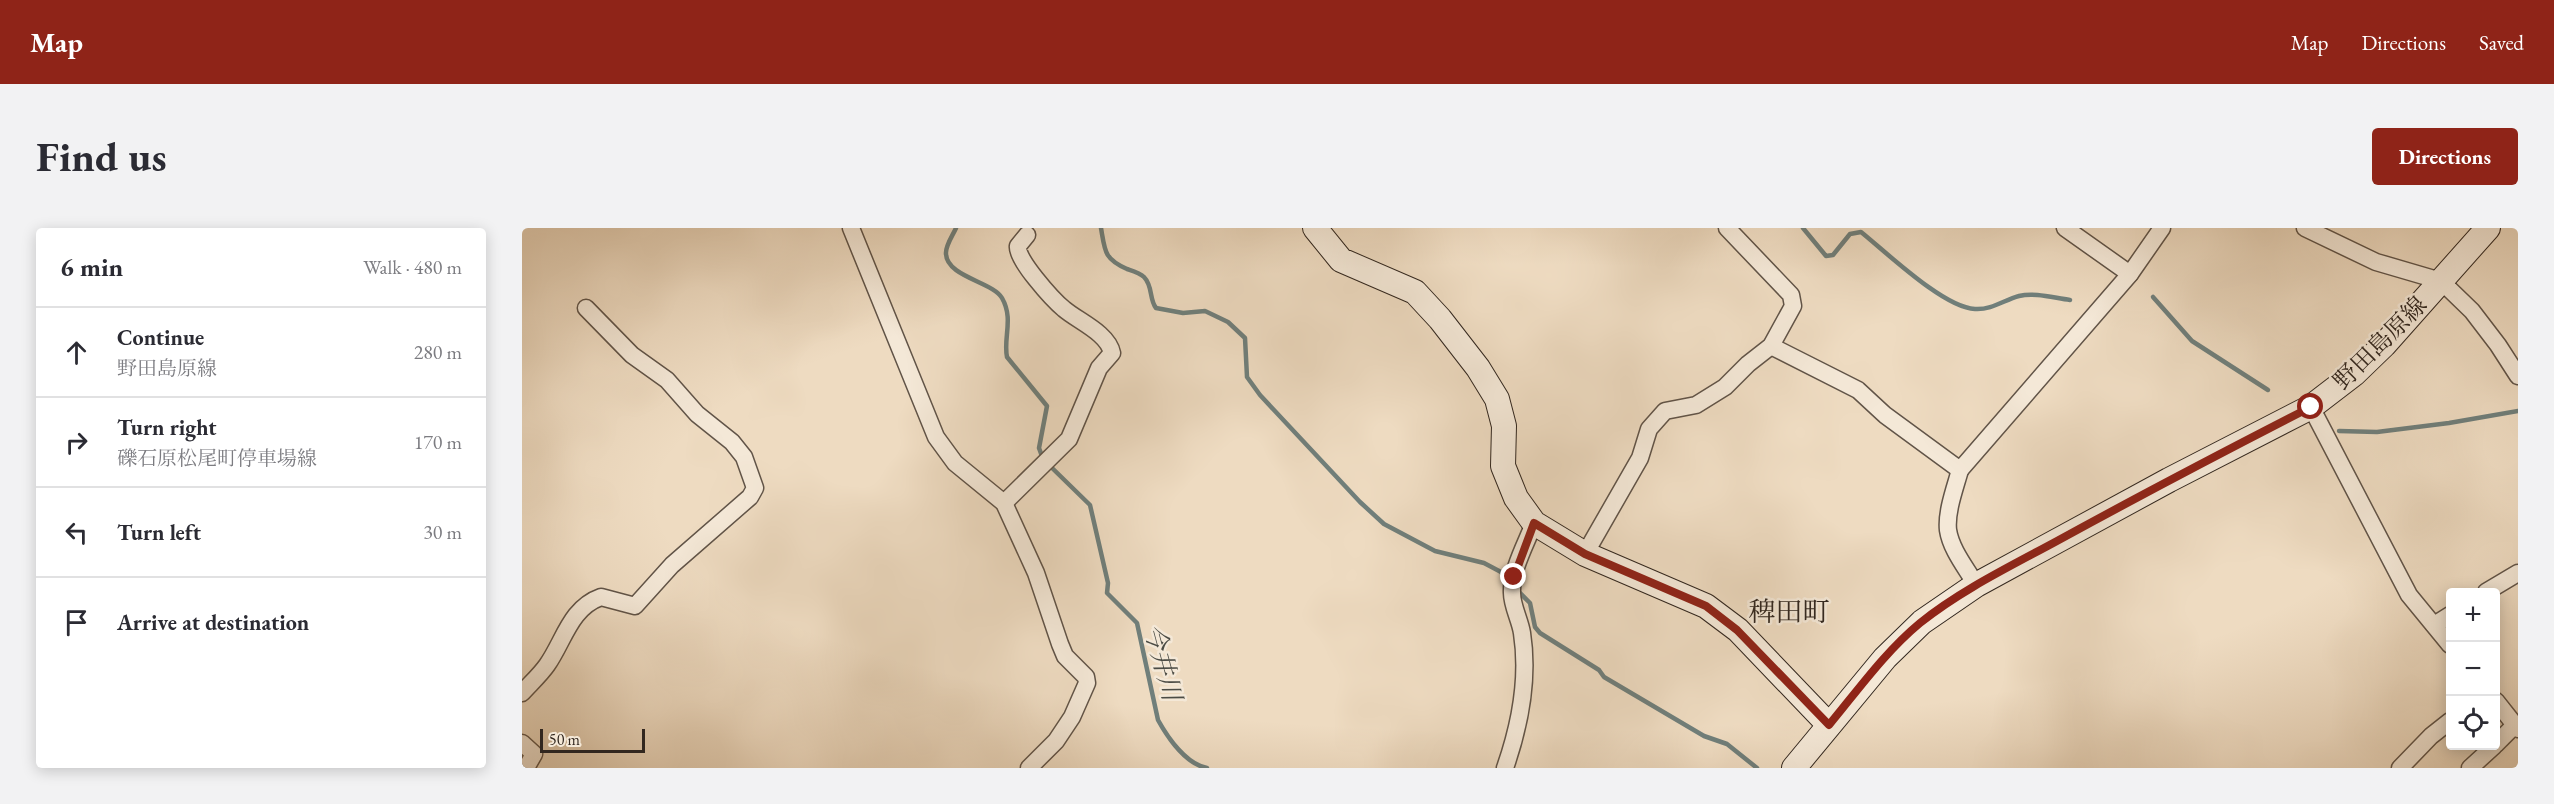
<!DOCTYPE html>
<html lang="en">
<head>
<meta charset="utf-8">
<style>
  :root { --surface:#fff; --page:#f2f2f3; --text:#2b2b33; --muted:#7c7c81; --line:#e1e1e2; --accent:#8f2418 }
  body { margin:0; font-family:"EB Garamond","Noto Serif JP",serif; background:var(--page); color:var(--text) }
  .controls { position:absolute; right:18px; bottom:18px; display:grid; overflow:hidden; border-radius:6px; box-shadow:0 3px 15px #0003 }
  .controls button { width:54px; height:54px; display:grid; place-items:center; padding:0; border:0; border-bottom:2px solid var(--line); background:var(--surface); color:var(--text); font:30px sans-serif }
  .scale { position:absolute; left:18px; bottom:15px; width:105px; box-sizing:border-box; padding-left:6px; border:3px solid #32271f; border-top:0; font-size:16px; line-height:21px; white-space:nowrap; color:#32271f; -webkit-text-stroke:4px #f4e8d7; paint-order:stroke }
  .stop { position:absolute; width:18px; height:18px; margin:-14px; border:4px solid #8f2418; border-radius:50%; background:#fff }
  .stop.end { background:#8f2418; border-color:#fff; box-shadow:0 2px 6px #0008 }
  .list { margin:0; padding:0; list-style:none }
  h2 { display:flex; justify-content:space-between; align-items:center; height:78px; margin:0; padding:0 24px; font-size:26px }
  h2 small { font-size:20px; font-weight:400; color:var(--muted) }
  .list li { display:grid; grid-template-columns:39px 1fr auto; gap:18px; align-items:center; box-sizing:border-box; height:90px; padding:0 24px; border-top:2px solid var(--line) }
  .list b { display:block; font-size:22px; white-space:nowrap }
  .list p { margin:0; font-size:20px; white-space:nowrap; color:var(--muted) }
  .list em { font-size:20px; font-style:normal; color:var(--muted) }
  .icon { flex:none; width:33px; height:33px; fill:none; stroke:currentColor; stroke-width:2; stroke-linecap:round; stroke-linejoin:round }
  .map { position:relative; flex:none; width:1996px; height:540px; overflow:hidden; border-radius:6px }
  header { display:flex; align-items:center; gap:36px; box-sizing:border-box; height:84px; padding:0 30px; background:var(--accent); color:#fff }
  header strong { font-size:28px }
  nav { display:flex; gap:33px; margin-inline-start:auto; font-size:21px }
  .intro { display:flex; align-items:center; justify-content:space-between; box-sizing:border-box; height:144px; padding:0 36px }
  h1 { margin:0; font-size:42px }
  .button { padding:15px 27px; border-radius:6px; background:var(--accent); color:#fff; font-size:21px; font-weight:700 }
  main { display:flex; gap:36px; padding:0 36px }
  aside { flex:1; background:var(--surface); border-radius:6px; box-shadow:0 3px 15px #0003 }
  .map>svg:first-child { display:block }
  .lines { fill:none; stroke-linecap:round; stroke-linejoin:round }
  .stream { stroke:#707f7b; stroke-width:4.5 }
  .minor-casing { stroke:#615448; stroke-width:19 }
  .secondary-casing { stroke:#32271f; stroke-width:26 }
  .minor { stroke:#f4e8d7; stroke-width:16 }
  .secondary { stroke:#f4e8d7; stroke-width:24 }
  .route { stroke:#8f2418; stroke-width:8 }
  .labels { text-anchor:middle; stroke-width:5; stroke-linejoin:round; paint-order:stroke }
  .street-label { font-size:24px; fill:#32271f; stroke:#f4e8d7 }
  .water-label { font-size:26px; font-style:italic; fill:#4c4c45; stroke:#f4e8d7 }
  .quarter-label { font-size:27px; fill:#32271f; stroke:#f4e8d7 }
</style>
</head>
<body>
<header>
<strong>Map</strong>
<nav><a>Map</a><a>Directions</a><a>Saved</a></nav>
</header>
<div class="intro"><h1>Find us</h1><a class="button">Directions</a></div>
<main>
<aside>
<h2>6 min<small>Walk · 480 m</small></h2>
<ul class="list">
<li><svg class="icon" aria-label="ahead" viewBox="0 0 24 24"><path d="M12 20V5M6 11l6-6 6 6"/></svg><div><b>Continue</b><p>野田島原線</p></div><em>280 m</em></li>
<li><svg class="icon" aria-label="right" viewBox="0 0 24 24"><path d="M7 20v-9h11M14 6l5 5-5 5"/></svg><div><b>Turn right</b><p>礫石原松尾町停車場線</p></div><em>170 m</em></li>
<li><svg class="icon" aria-label="left" viewBox="0 0 24 24"><path d="M17 20v-9H6M10 6l-5 5 5 5"/></svg><div><b>Turn left</b></div><em>30 m</em></li>
<li><svg class="icon" aria-label="arrive" viewBox="0 0 24 24"><path d="M6 21V4h12l-3 4 3 4H6"/></svg><div><b>Arrive at destination</b></div></li>
</ul>
</aside>
<div class="map">
<svg width="1996" height="540" viewBox="0 0 1996 540">
  <rect width="100%" height="100%" fill="#eedbc1"/>
  <filter id="stains"><feTurbulence type="fractalNoise" baseFrequency=".00333" numOctaves="4"/><feColorMatrix values="0 0 0 0 .2 0 0 0 0 .09 0 0 0 0 .02 0 0 0 .5 -.17"/></filter>
  <radialGradient id="worn" r=".72"><stop offset=".6" stop-color="#630" stop-opacity="0"/><stop offset="1" stop-color="#630" stop-opacity=".3"/></radialGradient>
  <g class="lines">
    <g class="stream">
      <path d="M434,0c-3,7 -11,18 -10,26 1,23 47,28 56,44 12,21 1,40 5,59l40,49 -8,42 4,11"/>
      <path d="M579,0c4,23 3,31 26,41 6,2 13,4 17,8 9,9 5,22 12,31l27,5 22,-2 23,11 17,16 2,39 13,18 100,107 24,22 51,27 49,12 17,9 7,9"/>
      <path d="M1281,0l23,28 7,-1 17,-21 11,-2c25,20 83,76 114,77 17,1 29,-9 44,-13 16,-4 35,2 51,4"/>
      <polyline points="1631,69 1670,113 1746,162"/>
      <polyline points="1817,203 1855,204 1927,195 1996,183"/>
      <path d="M527,237l41,40 18,78 -1,10 30,30 21,97c10,18 28,44 49,48"/>
      <polyline points="994,361 1008,375 1013,399 1018,405 1077,442 1082,449 1182,508 1205,516 1235,540"/>
    </g>
    <defs>
      <g id="minor">
        <polyline points="329,0 414,209 433,235 482,275 514,345 538,416 543,428 564,449 565,455 550,489 534,513 507,540"/>
        <polyline points="1543,0 1608,46 1640,0"/>
        <polyline points="1783,0 1854,34 1919,53 1950,83 1976,117 1996,148"/>
        <polyline points="1249,118 1336,162 1363,187 1438,242 1608,46"/>
        <polyline points="1789,179 1887,367 1928,417"/>
        <path d="M1438,242c-5,18 -14,42 -12,60 3,20 19,39 28,55"/>
        <path d="M482,275l65,-64 30,-71 13,-15c-4,-20 -34,-32 -48,-44 -11,-9 -49,-51 -46,-63l9,-11"/>
        <polyline points="1063,326 1118,230 1127,201 1143,183 1174,177 1203,159 1226,136 1249,118 1271,78 1269,67 1205,0"/>
        <polyline points="1964,364 1996,345"/>
        <polyline points="1912,397 1928,387"/>
        <path d="M0,465c8,-9 18,-18 25,-28 17,-24 23,-57 54,-68l34,9 37,-41 78,-68 5,-9 -11,-31 -12,-15 -35,-28 -30,-34 -35,-25 -46,-47"/>
        <polyline points="1974,473 1996,501"/>
        <polyline points="0,515 12,526 4,540"/>
        <polyline points="1974,516 1993,497"/>
        <path d="M983,540c15,-43 24,-90 17,-135 -2,-13 -10,-27 -10,-40 -1,-23 14,-49 22,-70"/>
        <polyline points="1878,540 1909,508 1928,493"/>
        <polyline points="1948,540 1972,518"/>
      </g>
      <g id="secondary">
        <polyline points="793,0 819,32 893,64 918,91 956,140 975,171 982,198 981,238 994,270 1012,295 1063,326 1184,378 1216,402 1307,497"/>
        <polyline points="1272,540 1363,430 1400,394 1454,357 1647,252 1789,179 1832,146 1862,117 1966,0"/>
      </g>
    </defs>
    <use href="#minor" class="minor-casing"/>
    <use href="#secondary" class="secondary-casing"/>
    <use href="#minor" class="minor"/>
    <use href="#secondary" class="secondary"/>
  </g>
  <g class="lines">
    <path class="route" d="M992,349l20,-54 51,31 121,52 31,24 92,95c29,-35 56,-73 91,-102 41,-33 91,-57 137,-82 84,-46 168,-90 254,-134"/>
  </g>
  <g class="labels">
    <g class="street-label">
      <text transform="translate(1858 115) rotate(-45)" y="8">野田島原線</text>
    </g>
    <g class="water-label">
      <text transform="translate(641 434) rotate(75)" y="9">今井川</text>
    </g>
    <g class="quarter-label">
      <text x="1267" y="393">稗田町</text>
    </g>
  </g>
  <rect width="100%" height="100%" filter="url(#stains)"/>
  <rect width="100%" height="100%" fill="url(#worn)"/>
</svg>
<div class="controls">
<button>+</button>
<button>−</button>
<button><svg class="icon" aria-label="locate" viewBox="0 0 24 24"><circle cx="12" cy="12" r="6"/><path d="M12 2v4M12 18v4M2 12h4M18 12h4"/></svg></button>
</div>
<div class="scale">50 m</div>
<div class="stop" style="left:1789px;top:179px"></div>
<div class="stop end" style="left:992px;top:349px"></div>
</div>
</main>
</body>
</html>
